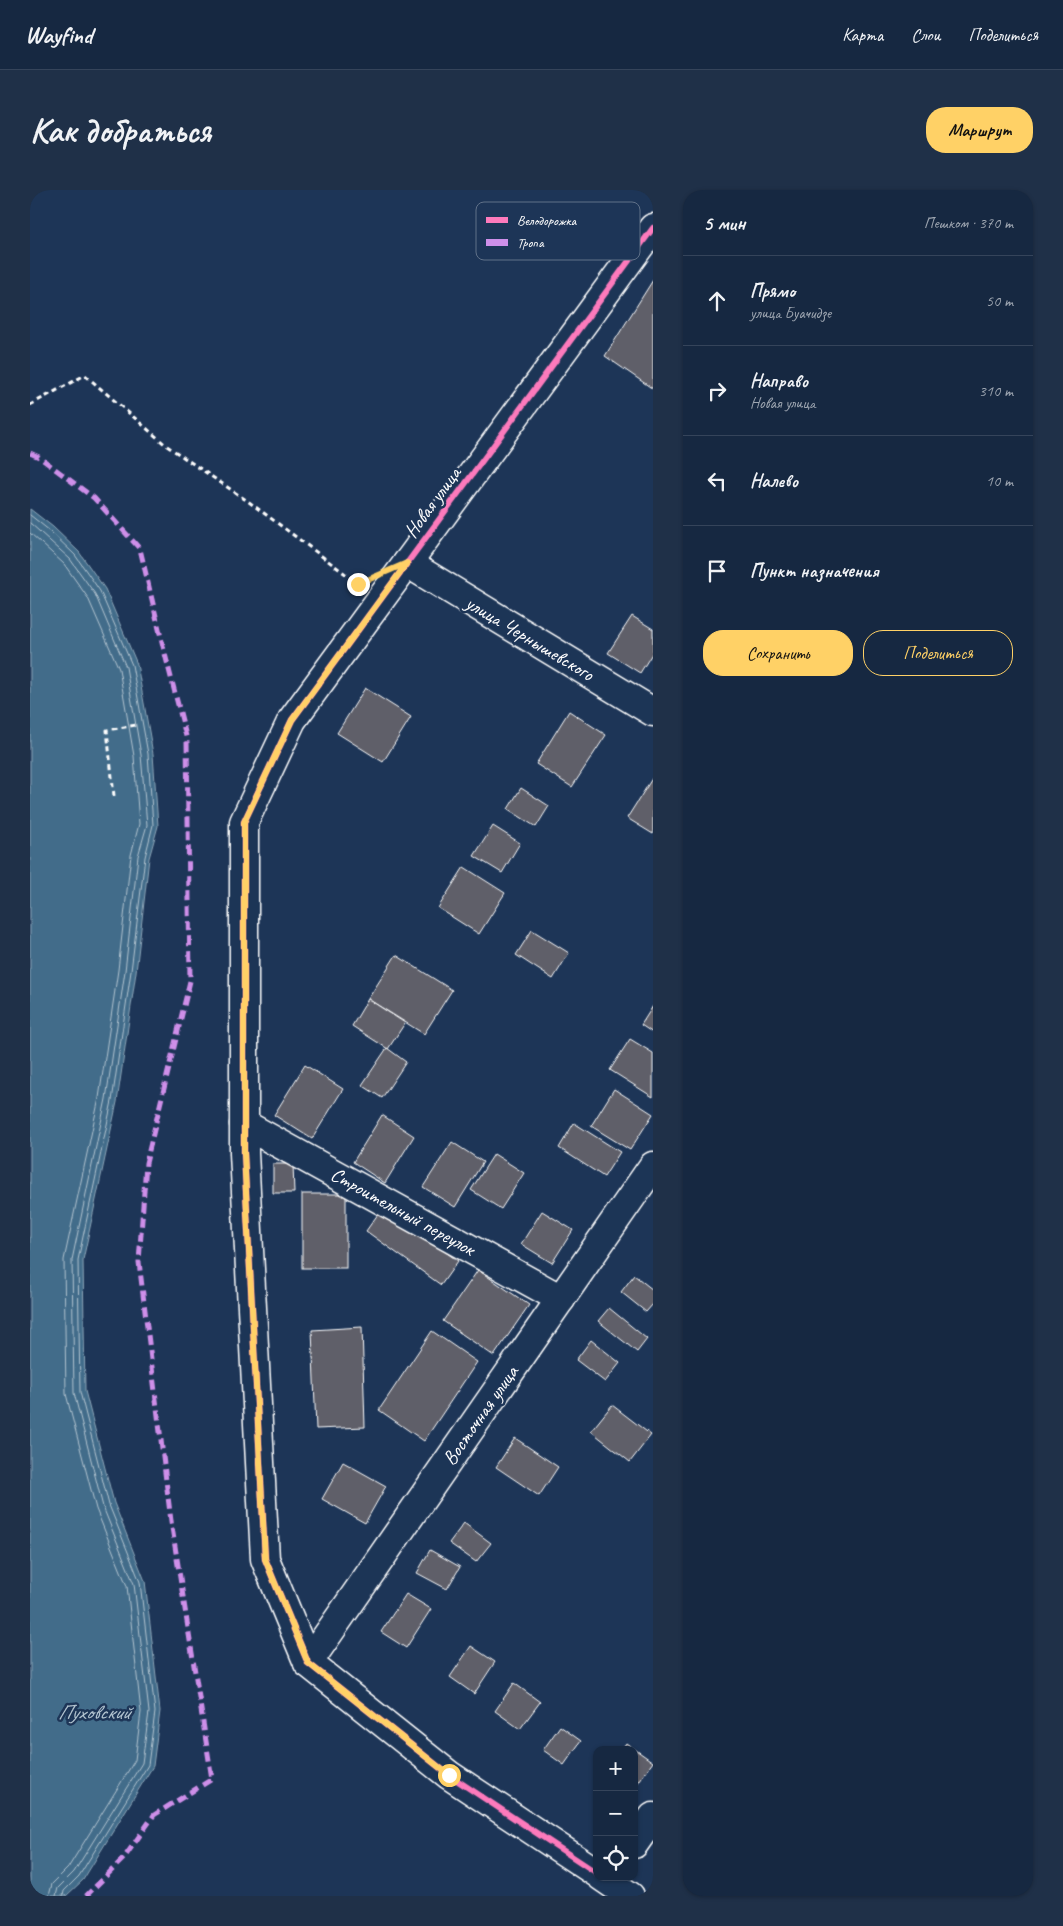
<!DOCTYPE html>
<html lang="ru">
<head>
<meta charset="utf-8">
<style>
  :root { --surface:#162841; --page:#1f3048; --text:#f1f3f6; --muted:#9ea6b1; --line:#35445a; --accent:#ffd166 }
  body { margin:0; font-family:Caveat,sans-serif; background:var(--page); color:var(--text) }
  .controls { position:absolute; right:15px; bottom:15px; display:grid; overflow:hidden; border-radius:10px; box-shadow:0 1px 4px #0004 }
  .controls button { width:45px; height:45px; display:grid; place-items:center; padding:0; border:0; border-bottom:1px solid var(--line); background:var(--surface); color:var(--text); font:25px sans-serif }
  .stop { position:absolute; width:15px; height:15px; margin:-11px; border:4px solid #ffd166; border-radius:50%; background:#fff }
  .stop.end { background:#ffd166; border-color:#fff; box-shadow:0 1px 5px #0008 }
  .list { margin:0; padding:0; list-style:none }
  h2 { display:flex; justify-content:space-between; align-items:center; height:65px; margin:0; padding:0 20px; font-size:21px }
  h2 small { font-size:16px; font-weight:400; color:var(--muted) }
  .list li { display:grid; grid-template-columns:32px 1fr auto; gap:15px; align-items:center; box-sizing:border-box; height:90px; padding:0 20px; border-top:1px solid var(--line) }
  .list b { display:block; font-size:19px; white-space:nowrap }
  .list p { margin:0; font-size:16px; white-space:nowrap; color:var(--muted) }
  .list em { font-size:16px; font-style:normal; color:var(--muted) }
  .actions { display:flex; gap:10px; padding:15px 20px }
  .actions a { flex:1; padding:11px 0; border:1px solid var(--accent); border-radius:20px; text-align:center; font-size:18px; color:var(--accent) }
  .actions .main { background:var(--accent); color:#111 }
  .icon { flex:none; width:28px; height:28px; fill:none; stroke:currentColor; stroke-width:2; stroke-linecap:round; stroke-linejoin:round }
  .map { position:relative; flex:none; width:623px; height:1706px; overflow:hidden; border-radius:20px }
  header { display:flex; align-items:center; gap:30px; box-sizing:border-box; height:70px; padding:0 25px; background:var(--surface); border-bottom:1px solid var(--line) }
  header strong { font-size:24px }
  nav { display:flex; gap:28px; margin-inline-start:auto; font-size:18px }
  .intro { display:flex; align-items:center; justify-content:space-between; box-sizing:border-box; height:120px; padding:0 30px }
  h1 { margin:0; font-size:35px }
  .button { padding:12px 22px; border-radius:20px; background:var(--accent); color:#111; font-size:18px; font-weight:700 }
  main { display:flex; gap:30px; padding:0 30px }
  aside { flex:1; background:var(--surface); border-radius:20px; box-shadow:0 1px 4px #0004 }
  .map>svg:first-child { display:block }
  .water { fill:#426c8a; stroke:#8ea7b9 }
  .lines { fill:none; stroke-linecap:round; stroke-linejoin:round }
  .shore { stroke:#b3c4d0; stroke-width:1 }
  .building { fill:#5f5f69; stroke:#fff }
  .minor-casing { stroke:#fff; stroke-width:31 }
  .path { stroke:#fff; stroke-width:3; stroke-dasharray:5 4; stroke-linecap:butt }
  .minor { stroke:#1d3557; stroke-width:28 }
  .quiet { stroke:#ce8fe9; stroke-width:5; stroke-dasharray:10 5; stroke-linecap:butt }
  .cycleway-casing { stroke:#1d3557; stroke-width:9 }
  .cycleway { stroke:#fd7abc; stroke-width:6 }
  .route { stroke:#ffd166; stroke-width:6 }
  .labels { text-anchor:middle; stroke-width:5; stroke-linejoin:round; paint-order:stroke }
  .street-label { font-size:20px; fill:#fff; stroke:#1d3557 }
  .water-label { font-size:21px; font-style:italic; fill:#b3c4d0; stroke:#1d3557 }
  .key { fill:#1d3557; stroke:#617289; stroke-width:1 }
  .key-label { font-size:14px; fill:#fff }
</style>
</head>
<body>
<header>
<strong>Wayfind</strong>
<nav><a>Карта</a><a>Слои</a><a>Поделиться</a></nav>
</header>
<div class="intro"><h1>Как добраться</h1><a class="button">Маршрут</a></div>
<main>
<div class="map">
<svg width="623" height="1706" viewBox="0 0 623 1706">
  <rect width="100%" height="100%" fill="#1d3557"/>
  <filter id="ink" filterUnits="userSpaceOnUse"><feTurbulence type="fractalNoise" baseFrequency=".02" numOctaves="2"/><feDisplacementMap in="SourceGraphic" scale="10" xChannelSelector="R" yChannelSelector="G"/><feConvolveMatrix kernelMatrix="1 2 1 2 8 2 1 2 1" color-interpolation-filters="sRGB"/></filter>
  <g filter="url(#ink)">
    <polygon class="water" points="0,319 23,337 49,362 75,399 107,474 123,564 128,636 119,668 106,782 87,912 53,1070 55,1201 84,1313 115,1391 130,1521 123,1576 53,1690 36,1706 0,1706"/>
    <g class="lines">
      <g class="shore">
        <polyline points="0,325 20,341 45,365 70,401 102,475 118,564 123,635 115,667 101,781 82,911 48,1070 50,1202 79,1315 110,1392 125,1522 118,1575 49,1686 34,1701 33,1706"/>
        <polyline points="0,333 40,369 65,404 96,477 111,565 117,635 108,666 95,781 76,909 42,1070 44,1203 73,1317 104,1394 119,1522 112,1573 44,1682 28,1698 26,1706"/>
        <polyline points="0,343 34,374 58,408 89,479 104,566 109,634 101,665 88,780 69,908 34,1070 36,1204 66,1319 97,1396 111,1522 105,1570 38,1678 22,1694 19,1706"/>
      </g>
    </g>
    <g class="building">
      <polygon points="623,90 623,199 575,166"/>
      <polygon points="602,426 623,439 623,462 610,483 578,463"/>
      <polygon points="335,498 381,527 353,572 307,543"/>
      <polygon points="539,521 576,545 542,597 506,574"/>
      <polygon points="623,587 623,644 597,628"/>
      <polygon points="491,598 519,616 506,637 478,619"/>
      <polygon points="463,636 490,653 472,683 444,666"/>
      <polygon points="434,677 475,703 449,744 408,718"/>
      <polygon points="502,740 539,763 523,789 486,765"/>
      <polygon points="366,765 422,800 394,844 338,809"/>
      <polygon points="338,809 375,833 358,859 322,836"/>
      <polygon points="623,816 623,843 611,835"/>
      <polygon points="600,849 623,863 623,907 580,880"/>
      <polygon points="357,858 376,872 352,908 332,895"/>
      <polygon points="275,875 313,899 282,949 244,925"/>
      <polygon points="584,899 623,924 600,960 561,936"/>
      <polygon points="352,925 384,946 355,993 323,972"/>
      <polygon points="544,933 590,962 574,987 529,958"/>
      <polygon points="422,952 453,972 425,1017 393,997"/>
      <polygon points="464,964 494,983 471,1019 441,1000"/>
      <polygon points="243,974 263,974 264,1003 243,1003"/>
      <rect x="272" y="1004" width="44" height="74"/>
      <polygon points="353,1017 428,1071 411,1095 336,1041"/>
      <polygon points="512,1021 543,1040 522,1073 491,1054"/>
      <polygon points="448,1080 499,1115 464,1166 413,1131"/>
      <polygon points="604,1085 623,1100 623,1114 616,1122 591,1102"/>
      <polygon points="579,1118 617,1149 607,1162 568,1131"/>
      <polygon points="332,1137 335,1237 286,1239 282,1140"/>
      <polygon points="402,1141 447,1172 394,1251 349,1220"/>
      <polygon points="561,1150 590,1173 575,1192 546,1170"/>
      <polygon points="582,1215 621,1245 600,1272 561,1241"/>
      <polygon points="485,1248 528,1277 509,1306 466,1277"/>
      <polygon points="313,1272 356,1296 335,1333 292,1309"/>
      <polygon points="434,1333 461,1353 446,1372 419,1353"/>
      <polygon points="400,1360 430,1377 417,1399 387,1383"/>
      <polygon points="376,1404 401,1419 376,1458 351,1442"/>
      <polygon points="441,1456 465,1472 444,1504 420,1487"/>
      <polygon points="484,1493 510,1512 490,1539 465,1521"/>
      <polygon points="530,1536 551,1551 534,1575 513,1560"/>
      <polygon points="596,1553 623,1572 604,1598 604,1560 591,1560"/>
    </g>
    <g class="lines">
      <defs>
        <g id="minor">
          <polyline points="377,373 623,522"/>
          <polyline points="214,934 531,1109"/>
          <polyline points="278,1473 623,976"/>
          <polyline points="604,1654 623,1627"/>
          <polyline points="567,1683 419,1585 278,1473 235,1369 214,963 214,632 262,530 623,38"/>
          <polyline points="572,1687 600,1706"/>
        </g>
      </defs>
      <use href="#minor" class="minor-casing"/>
      <g class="path">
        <polyline points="0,215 55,185 137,256 219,312 329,394 330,393"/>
        <polyline points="84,606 77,540 106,535"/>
      </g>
      <use href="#minor" class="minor"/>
      <polyline class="quiet" points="0,263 9,267 64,308 110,359 134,460 157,550 160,791 116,973 109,1072 141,1331 182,1589 124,1625 94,1668 56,1706"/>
      <defs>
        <polyline id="cycleway" points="567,1683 419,1585 278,1473 235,1369 214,963 214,632 262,530 623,38"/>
      </defs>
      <use href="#cycleway" class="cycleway-casing"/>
      <use href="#cycleway" class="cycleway"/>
    </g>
  </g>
  <g class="lines" filter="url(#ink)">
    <polyline class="route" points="328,394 377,373 262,530 214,632 214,963 235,1369 278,1473 419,1585"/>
  </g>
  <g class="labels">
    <g class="street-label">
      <text transform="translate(402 312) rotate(-54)" y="7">Новая улица</text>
      <text transform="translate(500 448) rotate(31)" y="7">улица Чернышевского</text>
      <text transform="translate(373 1021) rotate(29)" y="7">Строительный переулок</text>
      <text transform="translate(450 1225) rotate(-55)" y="7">Восточная улица</text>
    </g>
    <g class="water-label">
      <text x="64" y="1529">Пуховский</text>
    </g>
  </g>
  <rect x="446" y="12" width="164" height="58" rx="8" class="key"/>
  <rect x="456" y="27" width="22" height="6" fill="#fd7abc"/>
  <rect x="456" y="49" width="22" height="7" fill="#ce8fe9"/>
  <g class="key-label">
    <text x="487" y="35">Велодорожка</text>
    <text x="487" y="57">Тропа</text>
  </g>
</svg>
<div class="controls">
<button>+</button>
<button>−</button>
<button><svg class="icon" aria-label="locate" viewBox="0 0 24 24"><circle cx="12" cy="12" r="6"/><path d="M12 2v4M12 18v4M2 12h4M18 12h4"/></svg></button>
</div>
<div class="stop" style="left:419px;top:1585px"></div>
<div class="stop end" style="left:328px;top:394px"></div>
</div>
<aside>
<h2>5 мин<small>Пешком · 370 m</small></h2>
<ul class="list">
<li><svg class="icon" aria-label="ahead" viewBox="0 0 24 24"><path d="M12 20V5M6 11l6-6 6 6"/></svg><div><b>Прямо</b><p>улица Буачидзе</p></div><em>50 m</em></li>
<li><svg class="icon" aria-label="right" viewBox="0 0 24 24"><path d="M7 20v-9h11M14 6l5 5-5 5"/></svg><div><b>Направо</b><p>Новая улица</p></div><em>310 m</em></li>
<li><svg class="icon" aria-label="left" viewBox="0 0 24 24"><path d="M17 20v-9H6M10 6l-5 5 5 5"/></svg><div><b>Налево</b></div><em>10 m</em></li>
<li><svg class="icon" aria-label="arrive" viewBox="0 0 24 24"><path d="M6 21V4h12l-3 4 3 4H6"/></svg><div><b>Пункт назначения</b></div></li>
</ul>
<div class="actions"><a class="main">Сохранить</a><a>Поделиться</a></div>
</aside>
</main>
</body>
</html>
